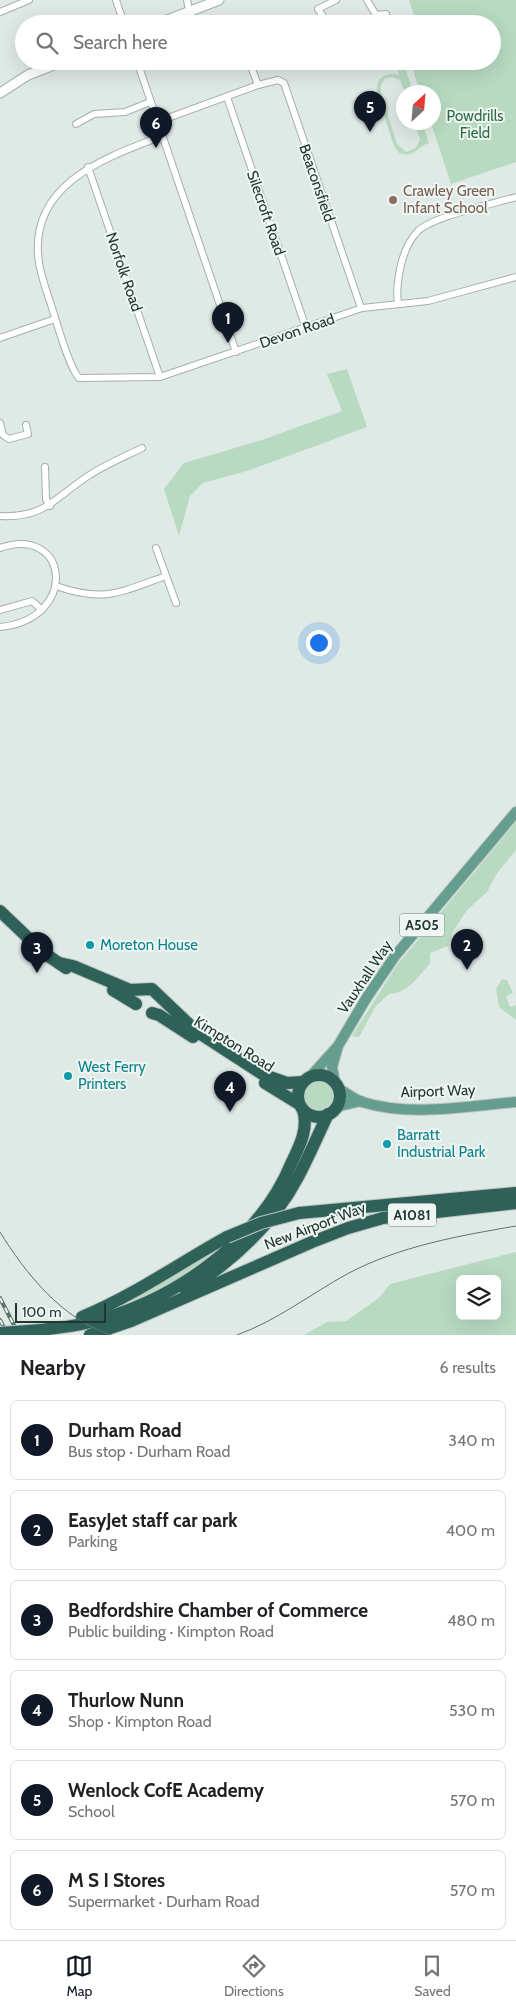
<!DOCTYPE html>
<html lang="en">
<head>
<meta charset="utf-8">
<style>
  :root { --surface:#fff; --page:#f6f6f6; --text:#202124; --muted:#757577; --line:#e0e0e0; --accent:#111827 }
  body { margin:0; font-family:Cabin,sans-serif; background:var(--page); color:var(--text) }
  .controls { position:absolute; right:15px; bottom:15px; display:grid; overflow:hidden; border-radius:8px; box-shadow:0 5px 20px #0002 }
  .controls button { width:45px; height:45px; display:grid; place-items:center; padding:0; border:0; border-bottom:1px solid var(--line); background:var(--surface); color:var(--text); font:25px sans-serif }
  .compass { position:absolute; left:396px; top:85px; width:45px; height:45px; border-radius:50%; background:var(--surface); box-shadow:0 5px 20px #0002; rotate:26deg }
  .scale { position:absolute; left:15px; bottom:12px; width:91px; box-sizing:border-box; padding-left:5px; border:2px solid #213832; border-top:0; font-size:14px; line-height:18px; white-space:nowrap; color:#213832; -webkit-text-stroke:4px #eff6f2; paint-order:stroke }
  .you { position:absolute; left:318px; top:642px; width:18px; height:18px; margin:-12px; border:4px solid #fff; border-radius:50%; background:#1a73e8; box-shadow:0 0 0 8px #1a73e833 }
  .badge { display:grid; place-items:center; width:32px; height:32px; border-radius:50%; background:var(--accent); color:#fff; font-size:16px; font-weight:700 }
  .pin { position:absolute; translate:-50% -41px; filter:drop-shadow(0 1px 2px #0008) }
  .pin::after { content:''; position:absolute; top:26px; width:18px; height:15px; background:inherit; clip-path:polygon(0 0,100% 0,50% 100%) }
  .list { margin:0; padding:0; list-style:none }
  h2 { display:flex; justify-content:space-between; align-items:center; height:65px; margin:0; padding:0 20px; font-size:21px }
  h2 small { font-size:16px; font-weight:400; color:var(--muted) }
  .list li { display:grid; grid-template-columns:32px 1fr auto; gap:15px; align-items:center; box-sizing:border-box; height:80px; margin:0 10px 10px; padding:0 10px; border:1px solid var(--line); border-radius:8px }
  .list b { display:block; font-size:19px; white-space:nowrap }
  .list p { margin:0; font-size:16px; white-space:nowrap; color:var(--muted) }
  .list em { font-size:16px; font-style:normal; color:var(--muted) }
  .icon { flex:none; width:28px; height:28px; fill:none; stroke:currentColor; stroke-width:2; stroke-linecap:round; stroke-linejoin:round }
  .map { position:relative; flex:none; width:516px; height:1335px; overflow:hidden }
  .search { position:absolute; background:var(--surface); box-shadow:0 5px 20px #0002; left:15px; right:15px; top:15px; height:55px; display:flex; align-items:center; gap:12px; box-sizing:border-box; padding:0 18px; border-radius:28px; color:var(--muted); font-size:19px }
  .sheet { height:605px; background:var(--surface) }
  nav { display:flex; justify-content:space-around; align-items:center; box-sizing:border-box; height:70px; border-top:1px solid var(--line); background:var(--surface); font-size:14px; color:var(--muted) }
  nav a { display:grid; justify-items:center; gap:2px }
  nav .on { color:var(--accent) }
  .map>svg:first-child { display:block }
  .green { fill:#b8dac1; fill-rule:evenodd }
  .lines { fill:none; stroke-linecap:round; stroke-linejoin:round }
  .street-casing { stroke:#a2b0ac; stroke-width:8 }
  .secondary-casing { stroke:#9fb4ac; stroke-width:11 }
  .primary-casing { stroke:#bcc3c2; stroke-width:12 }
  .highway-casing { stroke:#bcc3c2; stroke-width:14 }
  .street { stroke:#fff; stroke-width:6 }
  .secondary { stroke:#fff; stroke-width:9 }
  .primary { stroke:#659d8e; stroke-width:10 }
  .highway { stroke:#2e6258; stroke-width:12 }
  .tram { stroke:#5b746d; stroke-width:1 }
  .rail-casing { stroke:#5b746d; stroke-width:4 }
  .rail { stroke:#eff6f2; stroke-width:2; stroke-dasharray:5.5; stroke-linecap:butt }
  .highway-bridge-casing { stroke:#bcc3c2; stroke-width:14; stroke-linecap:butt }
  .highway-bridge { stroke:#2e6258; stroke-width:12 }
  .education-dot { fill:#8d6e63; stroke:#eff6f2; stroke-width:2 }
  .culture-dot { fill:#0f9aa8; stroke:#eff6f2; stroke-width:2 }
  .labels { text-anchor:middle; stroke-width:4; stroke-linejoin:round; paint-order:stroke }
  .shield { fill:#eff6f2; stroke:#5f716c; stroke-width:1 }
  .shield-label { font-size:14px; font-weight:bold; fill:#213832 }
  .park-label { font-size:15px; fill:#2d6c46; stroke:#eff6f2 }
  .street-label { font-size:15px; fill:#213832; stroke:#eff6f2 }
  .education-label { font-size:15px; fill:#785e54; stroke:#eff6f2; text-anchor:start }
  .culture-label { font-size:15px; fill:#0d838f; stroke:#eff6f2; text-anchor:start }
</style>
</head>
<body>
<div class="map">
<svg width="516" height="1335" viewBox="0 0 516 1335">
  <rect width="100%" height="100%" fill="#dfe9e5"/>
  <g class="green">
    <polygon points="409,0 516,0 516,162 451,184 431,123 434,122 434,92 420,92 410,61 492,61 492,24 417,24"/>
    <path d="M395,61h8l10,31h-8l-5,-12 -7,-3 -8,1 -4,7v8l16,51 9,8 10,-4 4,-9 -6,-17 8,1 7,20c-12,3 -14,16 -30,10l-5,-7 -17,-54c-2,-14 9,-21 22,-17z"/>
    <polygon points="347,369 367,427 247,471 203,483 190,496 179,536 164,489 184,463 262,440 342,411 327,374"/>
    <path d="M516,822v28l-19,23 -10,19 -20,18 -15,23 -4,13 -18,7v10c-11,13 -23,31 -41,31l-14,13 -16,30 -7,-1 45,-71z"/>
    <polygon points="502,979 507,980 513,993 506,996 510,1007 516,1005 516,1020 499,1007 496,989"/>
    <circle cx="319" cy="1095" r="15"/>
    <path d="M516,1252v83h-212l23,-13 19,-1 33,-23 11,-14zM460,1279h37v37h-37z"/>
    <polygon points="206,1256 208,1258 175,1281 134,1301 133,1299"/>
  </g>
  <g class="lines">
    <defs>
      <g id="street">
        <polyline points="116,0 124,24"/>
        <polyline points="187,0 189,11"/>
        <polyline points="367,0 376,15 386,14"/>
        <polyline points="0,12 29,0"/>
        <polyline points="328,24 318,9 336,0"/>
        <polyline points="137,61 236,352"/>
        <polyline points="258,85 278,80 284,83 361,308"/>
        <polyline points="227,97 306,328"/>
        <polyline points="157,122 258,85 249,61"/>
        <polyline points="76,124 94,114 125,112 150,102"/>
        <path d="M162,136c-58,22 -135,49 -123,127 3,17 9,32 14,48 5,16 16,56 26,67l81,-1 202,-69 66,-7 88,-24"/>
        <polyline points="88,167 160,377"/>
        <path d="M398,303c-2,-12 0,-23 2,-34 3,-14 8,-28 18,-38 16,-15 75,-27 98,-34"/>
        <polyline points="0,338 55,319"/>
        <polyline points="0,423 3,435 9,439 28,434 26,425"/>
        <polyline points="45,467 46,499 50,506"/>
        <path d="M0,516c45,2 53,-17 88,-40 16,-11 36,-19 54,-28"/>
        <path d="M0,548c69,-24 80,71 0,79"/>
        <polyline points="156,548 176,603"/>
        <path d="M56,586c49,17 64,6 110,-10"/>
        <polyline points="0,610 32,601 42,610"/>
      </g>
      <g id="secondary">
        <polyline points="157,24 219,0"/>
        <polyline points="0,93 28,75 64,61"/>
      </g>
      <g id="primary">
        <polyline points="309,1078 337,1047"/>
        <polyline points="335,1083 332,1067 338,1046 367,997 395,956 516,812"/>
        <path d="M338,1088c8,5 16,11 24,14 48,15 105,4 154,0"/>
        <polyline points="334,1110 340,1106 361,1101"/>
      </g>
      <g id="highway">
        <polyline points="0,911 44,953 66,968"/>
        <polyline points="59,963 73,966 130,990 152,989 196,1031 264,1075 287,1083 303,1082"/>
        <polyline points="113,990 136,1004"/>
        <polyline points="152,1013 159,1015 193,1037"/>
        <circle cx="319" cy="1096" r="21"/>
        <polyline points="265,1083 299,1104"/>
        <polyline points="299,1213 516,1193"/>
        <path d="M186,1291c45,-29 87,-66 112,-114 11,-21 20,-42 30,-63"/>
        <path d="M82,1317c53,-22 96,-53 145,-80"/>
        <path d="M41,1330c13,-2 27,-3 41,-6 84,-17 176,-80 209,-160 8,-17 18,-35 12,-54"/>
        <polyline points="90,1335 131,1321 312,1242 348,1228 383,1218 516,1203"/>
      </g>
    </defs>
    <use href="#street" class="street-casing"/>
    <use href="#secondary" class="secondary-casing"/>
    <use href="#primary" class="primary-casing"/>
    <use href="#highway" class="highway-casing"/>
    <use href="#street" class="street"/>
    <use href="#secondary" class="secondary"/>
    <use href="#primary" class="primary"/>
    <use href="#highway" class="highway"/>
    <g class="tram">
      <path d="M0,1232c26,42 62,87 111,103"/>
      <path d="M237,1335c39,-14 74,-41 110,-61 53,-28 111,-38 169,-48"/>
    </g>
    <defs>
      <g id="rail">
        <polyline points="0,1298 19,1335"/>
        <polyline points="0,1320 8,1335"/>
      </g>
    </defs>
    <use href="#rail" class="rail-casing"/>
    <use href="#rail" class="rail"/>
    <defs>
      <g id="highway-bridge">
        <polyline points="227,1237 261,1223 299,1213"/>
        <polyline points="0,1333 41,1330"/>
      </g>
    </defs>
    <use href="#highway-bridge" class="highway-bridge-casing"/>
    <use href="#highway-bridge" class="highway-bridge"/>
  </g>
  <circle class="education-dot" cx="393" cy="200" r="5"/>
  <g class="culture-dot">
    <circle cx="90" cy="945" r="5"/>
    <circle cx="68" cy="1076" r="5"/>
    <circle cx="387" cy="1144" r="5"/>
  </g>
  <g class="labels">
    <g class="shield">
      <rect x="399.5" y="913.5" width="45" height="23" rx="4"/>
      <rect x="388" y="1203.5" width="48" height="23" rx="4"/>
    </g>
    <g class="shield-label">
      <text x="422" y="930">A505</text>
      <text x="412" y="1220">A1081</text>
    </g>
    <g class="park-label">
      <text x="475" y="121">Powdrills<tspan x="475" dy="17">Field</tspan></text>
    </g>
    <g class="street-label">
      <text transform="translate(317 183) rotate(71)" y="5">Beaconsfield</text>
      <text transform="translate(266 213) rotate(71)" y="5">Silecroft Road</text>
      <text transform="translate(124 272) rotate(71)" y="5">Norfolk Road</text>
      <text transform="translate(297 331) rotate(-19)" y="5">Devon Road</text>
      <text transform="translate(365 977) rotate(-56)" y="5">Vauxhall Way</text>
      <text transform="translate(234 1044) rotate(32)" y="5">Kimpton Road</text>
      <text transform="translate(438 1091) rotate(-2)" y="5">Airport Way</text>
      <text transform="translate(315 1226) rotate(-21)" y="5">New Airport Way</text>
    </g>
    <g class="education-label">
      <text x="403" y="196">Crawley Green<tspan x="403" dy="17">Infant School</tspan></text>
    </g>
    <g class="culture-label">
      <text x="100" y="950">Moreton House</text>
      <text x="78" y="1072">West Ferry<tspan x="78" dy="17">Printers</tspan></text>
      <text x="397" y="1140">Barratt<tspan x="397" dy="17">Industrial Park</tspan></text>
    </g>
  </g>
</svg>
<div class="controls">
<button><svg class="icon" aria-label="layers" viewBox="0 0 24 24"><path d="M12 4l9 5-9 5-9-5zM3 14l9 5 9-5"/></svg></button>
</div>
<svg class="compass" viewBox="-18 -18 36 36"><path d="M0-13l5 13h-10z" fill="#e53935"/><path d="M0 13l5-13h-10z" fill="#757577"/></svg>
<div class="scale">100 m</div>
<div class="you"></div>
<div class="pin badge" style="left:228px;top:343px">1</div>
<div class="pin badge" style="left:467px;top:970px">2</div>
<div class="pin badge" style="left:37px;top:973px">3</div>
<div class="pin badge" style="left:230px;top:1112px">4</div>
<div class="pin badge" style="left:370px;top:132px">5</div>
<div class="pin badge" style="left:156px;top:148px">6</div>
<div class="search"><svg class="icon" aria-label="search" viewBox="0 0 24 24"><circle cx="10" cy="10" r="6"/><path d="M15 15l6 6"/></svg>Search here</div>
</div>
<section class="sheet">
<h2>Nearby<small>6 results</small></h2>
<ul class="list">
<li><span class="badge">1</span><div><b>Durham Road</b><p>Bus stop · Durham Road</p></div><em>340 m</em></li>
<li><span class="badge">2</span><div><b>EasyJet staff car park</b><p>Parking</p></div><em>400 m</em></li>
<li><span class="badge">3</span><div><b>Bedfordshire Chamber of Commerce</b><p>Public building · Kimpton Road</p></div><em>480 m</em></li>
<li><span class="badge">4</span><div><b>Thurlow Nunn</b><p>Shop · Kimpton Road</p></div><em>530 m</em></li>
<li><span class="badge">5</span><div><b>Wenlock CofE Academy</b><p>School</p></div><em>570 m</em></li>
<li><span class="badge">6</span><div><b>M S I Stores</b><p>Supermarket · Durham Road</p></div><em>570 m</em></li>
</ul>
</section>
<nav>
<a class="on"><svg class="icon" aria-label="map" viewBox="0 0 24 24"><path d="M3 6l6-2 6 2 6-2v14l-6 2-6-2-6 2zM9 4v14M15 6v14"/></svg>Map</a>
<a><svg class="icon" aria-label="directions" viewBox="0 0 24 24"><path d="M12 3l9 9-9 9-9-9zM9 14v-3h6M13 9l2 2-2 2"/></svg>Directions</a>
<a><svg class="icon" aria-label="saved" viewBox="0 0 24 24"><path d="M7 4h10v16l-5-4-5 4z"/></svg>Saved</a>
</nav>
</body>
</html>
